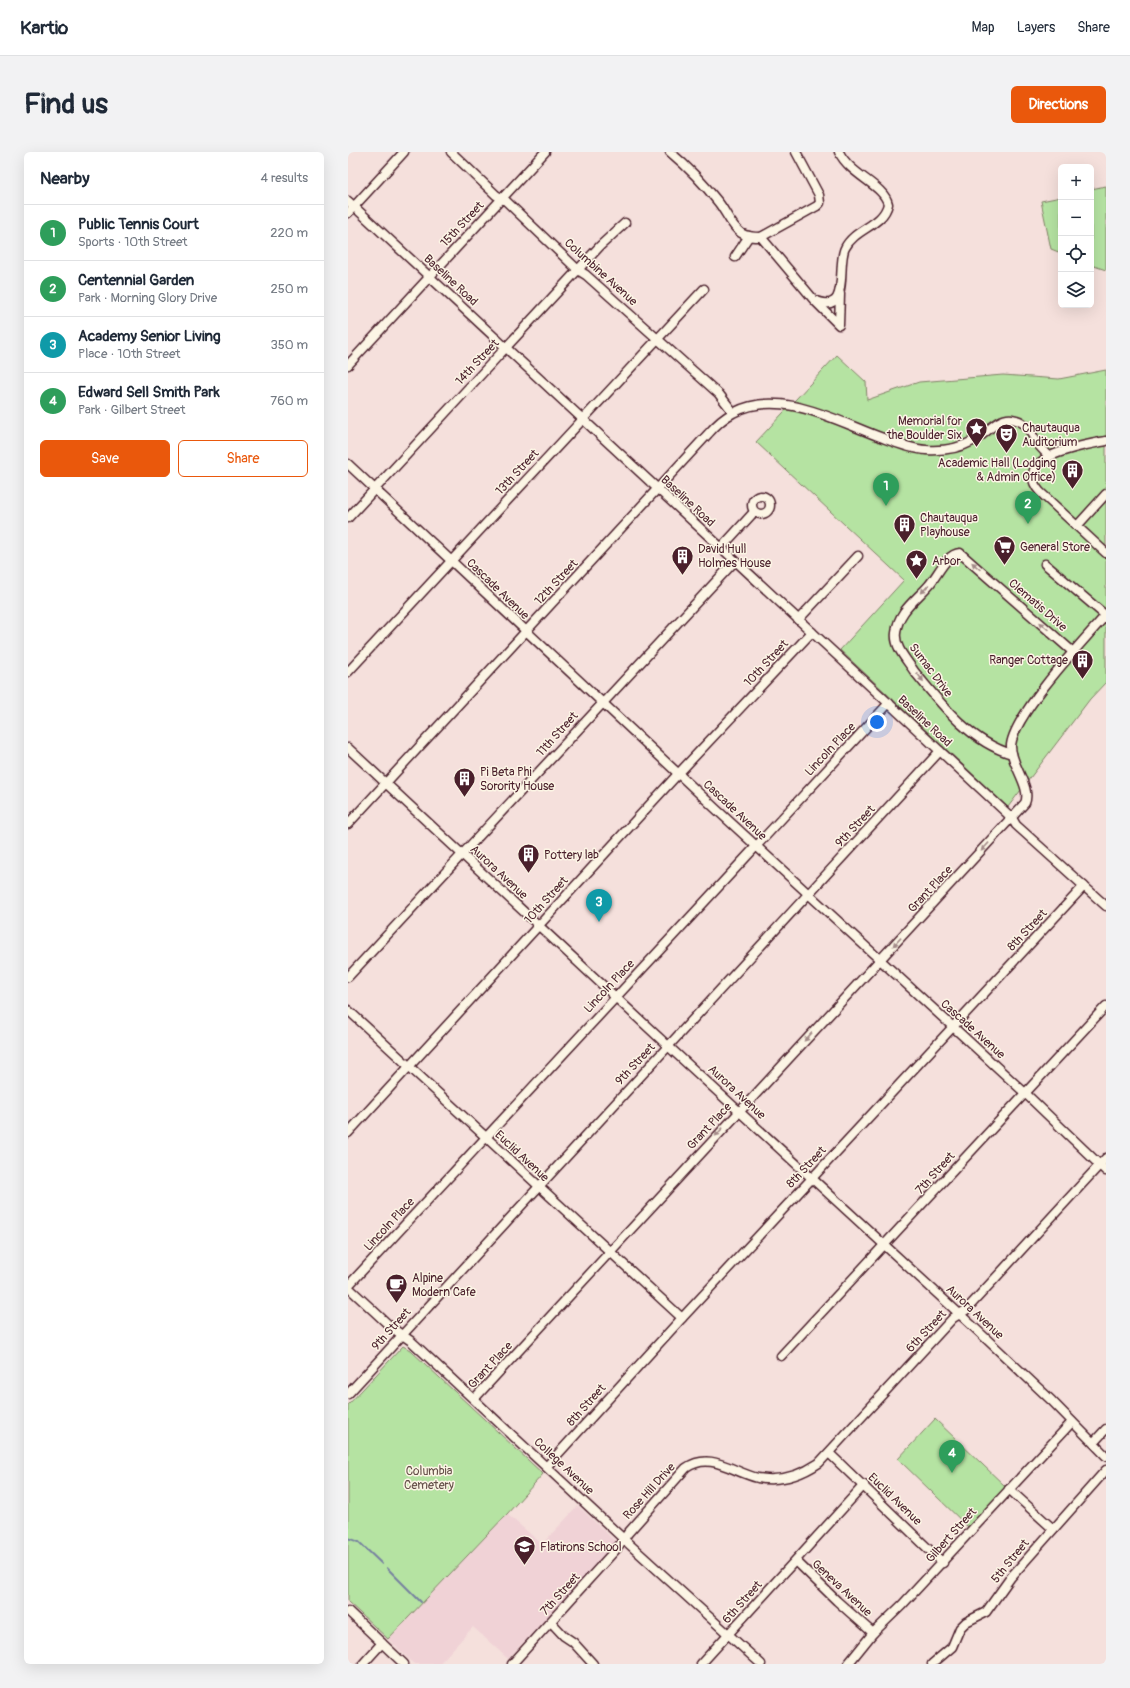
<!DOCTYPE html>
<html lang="en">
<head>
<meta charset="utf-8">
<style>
  :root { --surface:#fff; --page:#f2f2f3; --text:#1f2937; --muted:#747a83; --line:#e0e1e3; --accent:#ea580c }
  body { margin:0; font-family:Pangolin,sans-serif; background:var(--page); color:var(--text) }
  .controls { position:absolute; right:12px; top:12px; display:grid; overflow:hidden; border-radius:6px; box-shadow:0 4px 16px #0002 }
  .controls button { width:36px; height:36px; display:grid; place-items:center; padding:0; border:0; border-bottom:1px solid var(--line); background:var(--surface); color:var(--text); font:20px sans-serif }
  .you { position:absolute; left:529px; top:570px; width:14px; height:14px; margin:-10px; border:3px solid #fff; border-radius:50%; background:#1a73e8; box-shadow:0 0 0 6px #1a73e833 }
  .badge { display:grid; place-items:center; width:26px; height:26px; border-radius:50%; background:var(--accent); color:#fff; font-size:13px; font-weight:700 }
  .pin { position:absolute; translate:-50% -33px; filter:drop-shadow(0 1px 2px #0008) }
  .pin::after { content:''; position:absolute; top:21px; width:14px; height:12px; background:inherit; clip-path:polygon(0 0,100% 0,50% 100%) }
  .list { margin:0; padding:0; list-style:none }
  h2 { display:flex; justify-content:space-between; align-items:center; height:52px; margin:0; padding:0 16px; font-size:17px }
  h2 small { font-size:13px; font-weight:400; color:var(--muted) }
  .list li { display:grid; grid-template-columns:26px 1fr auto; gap:12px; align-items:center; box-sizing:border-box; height:56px; padding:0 16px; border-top:1px solid var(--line) }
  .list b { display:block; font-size:15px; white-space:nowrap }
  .list p { margin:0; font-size:13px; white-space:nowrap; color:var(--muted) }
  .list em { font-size:13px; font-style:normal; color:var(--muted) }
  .actions { display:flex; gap:8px; padding:12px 16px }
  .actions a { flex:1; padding:9px 0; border:1px solid var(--accent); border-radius:6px; text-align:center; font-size:14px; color:var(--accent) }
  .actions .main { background:var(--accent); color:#fff }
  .icon { flex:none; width:22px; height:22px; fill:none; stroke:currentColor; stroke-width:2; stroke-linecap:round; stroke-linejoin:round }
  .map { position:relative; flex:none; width:758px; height:1512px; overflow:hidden; border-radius:6px }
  header { display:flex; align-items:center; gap:24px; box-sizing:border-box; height:56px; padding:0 20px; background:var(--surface); border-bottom:1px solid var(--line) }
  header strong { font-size:19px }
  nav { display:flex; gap:22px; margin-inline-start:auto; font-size:14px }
  .intro { display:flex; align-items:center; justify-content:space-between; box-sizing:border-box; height:96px; padding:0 24px }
  h1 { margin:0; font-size:28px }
  .button { padding:10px 18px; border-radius:6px; background:var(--accent); color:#fff; font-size:14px; font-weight:700 }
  main { display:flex; gap:24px; padding:0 24px }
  aside { flex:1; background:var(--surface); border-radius:6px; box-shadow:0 4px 16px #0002 }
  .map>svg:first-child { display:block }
  .built { fill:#f0d2d6 }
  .green { fill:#b5e3a2; stroke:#808166 }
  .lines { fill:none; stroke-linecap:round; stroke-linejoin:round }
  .stream { stroke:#7680a0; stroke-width:2 }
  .minor-casing { stroke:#4a1f2b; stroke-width:11 }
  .minor { stroke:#fcf5e5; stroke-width:8 }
  .oneway { fill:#a38a88 }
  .labels { text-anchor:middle; stroke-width:3; stroke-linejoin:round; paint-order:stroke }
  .street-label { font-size:12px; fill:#4a1f2b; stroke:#fcf5e5 }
  .poi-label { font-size:12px; fill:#4a1f2b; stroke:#fcf5e5; text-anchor:start }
  .park-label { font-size:12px; fill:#655049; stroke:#fcf5e5 }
</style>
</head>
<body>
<header>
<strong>Kartio</strong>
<nav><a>Map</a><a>Layers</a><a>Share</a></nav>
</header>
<div class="intro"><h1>Find us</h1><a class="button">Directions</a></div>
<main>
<aside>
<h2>Nearby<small>4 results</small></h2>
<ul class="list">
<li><span class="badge" style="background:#2e9e5b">1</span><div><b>Public Tennis Court</b><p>Sports · 10th Street</p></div><em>220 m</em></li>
<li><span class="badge" style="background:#2e9e5b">2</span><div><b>Centennial Garden</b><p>Park · Morning Glory Drive</p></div><em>250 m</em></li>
<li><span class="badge" style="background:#0f9aa8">3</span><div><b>Academy Senior Living</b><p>Place · 10th Street</p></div><em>350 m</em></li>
<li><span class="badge" style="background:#2e9e5b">4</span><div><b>Edward Sell Smith Park</b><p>Park · Gilbert Street</p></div><em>760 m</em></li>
</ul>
<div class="actions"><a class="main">Save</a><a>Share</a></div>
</aside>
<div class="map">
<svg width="758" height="1512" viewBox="0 0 758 1512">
  <rect width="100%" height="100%" fill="#f5e0dc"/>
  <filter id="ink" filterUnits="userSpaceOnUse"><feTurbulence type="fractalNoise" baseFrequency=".025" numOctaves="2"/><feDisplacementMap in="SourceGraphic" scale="8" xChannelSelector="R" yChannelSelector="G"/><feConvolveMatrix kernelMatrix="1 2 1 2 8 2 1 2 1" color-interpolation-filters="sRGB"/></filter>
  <g filter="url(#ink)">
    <polygon class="built" points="230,1354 268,1390 160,1507 125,1475 91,1512 66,1512 40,1487 159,1362 194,1392"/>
    <g class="green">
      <polygon points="758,34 758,118 743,113 743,37"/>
      <polygon points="713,45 713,101 703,97 693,49"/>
      <polygon points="489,203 518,230 519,248 571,230 655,223 711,227 758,218 758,530 742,547 660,655 492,498 556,428 408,290"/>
      <polygon points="55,1194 62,1198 195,1322 159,1362 40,1487 0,1450 0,1253"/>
      <polygon points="587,1267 658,1335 621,1376 550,1307"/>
    </g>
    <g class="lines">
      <g class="stream">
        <polyline points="0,1386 11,1390 34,1412"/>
        <polyline points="39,1416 73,1450"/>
      </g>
      <defs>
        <g id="minor">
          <polyline points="103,0 148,43 158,49 230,118 238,123 371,242 385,260"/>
          <path d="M322,0c18,15 35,33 49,51 7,9 12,23 22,30 6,4 13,4 20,4l56,-31 3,-3 -1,-8 -23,-43"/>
          <polyline points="0,49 592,599 664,666 668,673 758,754"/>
          <polyline points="0,61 56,0"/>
          <path d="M413,85l53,63c38,17 22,-35 31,-52 10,-20 38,-22 43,-44 -4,-19 -38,-29 -49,-52"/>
          <polyline points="387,105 401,84"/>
          <polyline points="468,150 491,173 492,142"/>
          <polyline points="0,213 197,0"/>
          <path d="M758,289c-20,4 -97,15 -66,51l66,61"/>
          <polyline points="0,312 369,658 677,941 758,1019"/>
          <circle cx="413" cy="353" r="9"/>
          <polyline points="0,366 252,94 277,71"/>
          <polyline points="729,374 758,342"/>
          <polyline points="373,396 406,360"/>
          <polyline points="697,412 757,463"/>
          <polyline points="450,468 510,404"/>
          <polyline points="0,520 356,137"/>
          <polyline points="0,596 320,894 630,1179 704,1249 758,1304"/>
          <path d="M664,602c-42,-12 -72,-51 -98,-83 -7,-11 -20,-24 -18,-38 2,-22 20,-33 33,-48 9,-10 17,-31 31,-32l113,99"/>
          <path d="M0,672l360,-390c7,-8 15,-16 25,-21 47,-26 105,9 150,25 13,5 28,11 43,12 16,1 34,-2 47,-9 12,-6 25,-24 39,-22 15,2 18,13 25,24 3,4 8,9 12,13"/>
          <polyline points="0,825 387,409"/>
          <polyline points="0,858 334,1166"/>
          <polyline points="0,981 330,622 464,480"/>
          <polyline points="0,1134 541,551"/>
          <polyline points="0,1135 44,1176 63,1189 281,1392 413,1512"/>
          <polyline points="433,1204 758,854"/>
          <polyline points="0,1242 592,599"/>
          <path d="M126,1247l551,-596c7,-16 -15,-39 -14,-58 4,-32 72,-104 95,-130"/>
          <polyline points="746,1290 758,1277"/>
          <polyline points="481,1301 595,1411"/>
          <polyline points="199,1314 334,1166 736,734"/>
          <polyline points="661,1337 705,1377"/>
          <polyline points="448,1409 489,1449 525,1481"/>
          <polyline points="0,1459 56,1512"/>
          <polyline points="203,1470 216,1484 225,1490 245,1512"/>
          <polyline points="15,1512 34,1491"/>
          <path d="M164,1512l107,-118 9,-13 58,-65c25,-17 46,4 72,10 22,4 43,-3 61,-15l134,-145 13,-8 140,-152"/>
          <polyline points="353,1512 516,1333"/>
          <polyline points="500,1512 525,1481 554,1453 724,1270"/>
          <polyline points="584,1512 604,1495 612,1476 618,1470 638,1460 663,1425 758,1318"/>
        </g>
      </defs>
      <use href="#minor" class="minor-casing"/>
      <use href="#minor" class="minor"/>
    </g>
    <defs><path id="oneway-solid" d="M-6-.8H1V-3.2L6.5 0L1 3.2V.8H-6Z"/></defs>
    <g class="oneway">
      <use href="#oneway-solid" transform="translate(628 414) rotate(-138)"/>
      <use href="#oneway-solid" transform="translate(577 437) rotate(133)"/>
      <use href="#oneway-solid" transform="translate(696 474) rotate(-138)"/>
      <use href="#oneway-solid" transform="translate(572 525) rotate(53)"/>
      <use href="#oneway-solid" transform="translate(637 695) rotate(133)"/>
      <use href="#oneway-solid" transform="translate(549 790) rotate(133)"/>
      <use href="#oneway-solid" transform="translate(460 885) rotate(133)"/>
      <use href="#oneway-solid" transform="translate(371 980) rotate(133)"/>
    </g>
  </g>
  <defs>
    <symbol id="sight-pin" viewBox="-11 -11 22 30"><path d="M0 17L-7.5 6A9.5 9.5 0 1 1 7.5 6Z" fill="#4a1f2b" stroke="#fcf5e5"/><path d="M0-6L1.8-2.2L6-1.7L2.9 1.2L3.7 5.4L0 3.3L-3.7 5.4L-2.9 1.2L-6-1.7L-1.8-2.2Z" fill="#fff"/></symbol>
    <symbol id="theatre-pin" viewBox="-11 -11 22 30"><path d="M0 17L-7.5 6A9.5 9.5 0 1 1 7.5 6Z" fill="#4a1f2b" stroke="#fcf5e5"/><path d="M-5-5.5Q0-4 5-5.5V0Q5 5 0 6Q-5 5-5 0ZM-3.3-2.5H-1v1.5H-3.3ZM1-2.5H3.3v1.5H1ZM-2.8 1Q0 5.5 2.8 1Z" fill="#fff"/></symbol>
    <symbol id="building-pin" viewBox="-11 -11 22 30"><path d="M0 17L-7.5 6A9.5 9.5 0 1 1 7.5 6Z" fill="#4a1f2b" stroke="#fcf5e5"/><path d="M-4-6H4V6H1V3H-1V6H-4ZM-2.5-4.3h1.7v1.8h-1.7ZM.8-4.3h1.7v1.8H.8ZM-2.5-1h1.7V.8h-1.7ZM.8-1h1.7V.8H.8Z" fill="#fff"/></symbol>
    <symbol id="supermarket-pin" viewBox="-11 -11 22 30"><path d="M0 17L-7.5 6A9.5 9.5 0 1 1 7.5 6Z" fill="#4a1f2b" stroke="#fcf5e5"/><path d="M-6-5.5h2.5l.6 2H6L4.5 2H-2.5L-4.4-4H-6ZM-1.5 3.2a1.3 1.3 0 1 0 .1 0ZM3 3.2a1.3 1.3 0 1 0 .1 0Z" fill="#fff"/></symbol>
    <symbol id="cafe-pin" viewBox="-11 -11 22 30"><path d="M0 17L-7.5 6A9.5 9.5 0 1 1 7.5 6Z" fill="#4a1f2b" stroke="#fcf5e5"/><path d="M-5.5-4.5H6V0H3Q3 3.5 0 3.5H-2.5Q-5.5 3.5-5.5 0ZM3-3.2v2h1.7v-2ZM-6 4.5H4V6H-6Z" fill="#fff"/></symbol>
    <symbol id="school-pin" viewBox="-11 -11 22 30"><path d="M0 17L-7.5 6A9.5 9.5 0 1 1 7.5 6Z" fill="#4a1f2b" stroke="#fcf5e5"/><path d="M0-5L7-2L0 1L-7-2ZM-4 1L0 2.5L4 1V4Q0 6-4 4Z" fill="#fff"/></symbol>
  </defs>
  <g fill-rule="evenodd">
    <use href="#sight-pin" x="616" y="264" width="25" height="34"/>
    <use href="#theatre-pin" x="646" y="270" width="25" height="34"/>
    <use href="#building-pin" x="712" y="306" width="25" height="34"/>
    <use href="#building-pin" x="544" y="360" width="25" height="34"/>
    <use href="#supermarket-pin" x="644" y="382" width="25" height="34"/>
    <use href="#building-pin" x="322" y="392" width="25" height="34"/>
    <use href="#sight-pin" x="556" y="396" width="25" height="34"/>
    <use href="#building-pin" x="722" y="496" width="25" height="34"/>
    <use href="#building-pin" x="104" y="614" width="25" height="34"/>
    <use href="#building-pin" x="168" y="690" width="25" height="34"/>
    <use href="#cafe-pin" x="36" y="1120" width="25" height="34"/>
    <use href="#school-pin" x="164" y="1382" width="25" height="34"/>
  </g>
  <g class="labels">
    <g class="street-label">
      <text transform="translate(114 72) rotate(-47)" y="4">15th Street</text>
      <text transform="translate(253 120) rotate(42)" y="4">Columbine Avenue</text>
      <text transform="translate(103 128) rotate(43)" y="4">Baseline Road</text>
      <text transform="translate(129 210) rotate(-47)" y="4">14th Street</text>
      <text transform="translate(169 320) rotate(-47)" y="4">13th Street</text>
      <text transform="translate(340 349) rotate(43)" y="4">Baseline Road</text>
      <text transform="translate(208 430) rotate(-47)" y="4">12th Street</text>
      <text transform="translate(150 437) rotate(44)" y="4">Cascade Avenue</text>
      <text transform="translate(690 453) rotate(41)" y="4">Clematis Drive</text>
      <text transform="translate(418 511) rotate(-47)" y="4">10th Street</text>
      <text transform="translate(583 518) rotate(53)" y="4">Sumac Drive</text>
      <text transform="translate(577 569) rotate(43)" y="4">Baseline Road</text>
      <text transform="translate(209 582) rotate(-48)" y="4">11th Street</text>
      <text transform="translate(482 597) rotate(-47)" y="4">Lincoln Place</text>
      <text transform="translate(387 658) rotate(43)" y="4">Cascade Avenue</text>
      <text transform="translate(507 674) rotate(-47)" y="4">9th Street</text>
      <text transform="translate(151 720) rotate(43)" y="4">Aurora Avenue</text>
      <text transform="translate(582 737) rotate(-47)" y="4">Grant Place</text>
      <text transform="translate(198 748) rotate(-48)" y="4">10th Street</text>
      <text transform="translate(679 778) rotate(-47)" y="4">8th Street</text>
      <text transform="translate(261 834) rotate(-47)" y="4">Lincoln Place</text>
      <text transform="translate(625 877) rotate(42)" y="4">Cascade Avenue</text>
      <text transform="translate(287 912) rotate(-47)" y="4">9th Street</text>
      <text transform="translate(389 940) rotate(43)" y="4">Aurora Avenue</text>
      <text transform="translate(361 974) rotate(-47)" y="4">Grant Place</text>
      <text transform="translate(174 1004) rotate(43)" y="4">Euclid Avenue</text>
      <text transform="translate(458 1015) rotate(-47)" y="4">8th Street</text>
      <text transform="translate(587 1021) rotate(-48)" y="4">7th Street</text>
      <text transform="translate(41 1072) rotate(-47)" y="4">Lincoln Place</text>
      <text transform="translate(627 1160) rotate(43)" y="4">Aurora Avenue</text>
      <text transform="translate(43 1177) rotate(-48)" y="4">9th Street</text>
      <text transform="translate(578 1179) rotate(-47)" y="4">6th Street</text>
      <text transform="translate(142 1213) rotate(-47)" y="4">Grant Place</text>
      <text transform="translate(238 1253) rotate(-48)" y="4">8th Street</text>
      <text transform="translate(216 1314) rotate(43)" y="4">College Avenue</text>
      <text transform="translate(301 1339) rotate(-48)" y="4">Rose Hill Drive</text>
      <text transform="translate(547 1347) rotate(44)" y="4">Euclid Avenue</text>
      <text transform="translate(603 1383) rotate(-48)" y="4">Gilbert Street</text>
      <text transform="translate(662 1409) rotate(-51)" y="4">5th Street</text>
      <text transform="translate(494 1436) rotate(43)" y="4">Geneva Avenue</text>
      <text transform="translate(212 1442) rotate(-48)" y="4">7th Street</text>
      <text transform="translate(394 1450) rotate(-48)" y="4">6th Street</text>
    </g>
    <g class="poi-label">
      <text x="614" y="273" text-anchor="end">Memorial for<tspan x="614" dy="14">the Boulder Six</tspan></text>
      <text x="674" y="280">Chautauqua<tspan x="674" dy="14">Auditorium</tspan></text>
      <text x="708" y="315" text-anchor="end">Academic Hall (Lodging<tspan x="708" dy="14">&amp; Admin Office)</tspan></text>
      <text x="572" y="370">Chautauqua<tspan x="572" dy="14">Playhouse</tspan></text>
      <text x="672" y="399">General Store</text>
      <text x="350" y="401">David Hull<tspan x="350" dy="14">Holmes House</tspan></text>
      <text x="584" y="413">Arbor</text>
      <text x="720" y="512" text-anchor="end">Ranger Cottage</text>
      <text x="132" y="624">Pi Beta Phi<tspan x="132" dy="14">Sorority House</tspan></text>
      <text x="196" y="707">Pottery lab</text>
      <text x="64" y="1130">Alpine<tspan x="64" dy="14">Modern Cafe</tspan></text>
      <text x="192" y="1399">Flatirons School</text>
    </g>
    <g class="park-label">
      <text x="81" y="1323">Columbia<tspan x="81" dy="14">Cemetery</tspan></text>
    </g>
  </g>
</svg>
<div class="controls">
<button>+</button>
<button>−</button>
<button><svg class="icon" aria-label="locate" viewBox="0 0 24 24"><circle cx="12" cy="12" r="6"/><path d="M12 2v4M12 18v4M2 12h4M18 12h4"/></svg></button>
<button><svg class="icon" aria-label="layers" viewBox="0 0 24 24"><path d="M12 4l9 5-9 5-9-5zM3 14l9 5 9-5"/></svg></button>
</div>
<div class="you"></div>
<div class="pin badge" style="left:538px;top:354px;background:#2e9e5b">1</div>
<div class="pin badge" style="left:680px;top:372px;background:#2e9e5b">2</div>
<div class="pin badge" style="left:251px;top:770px;background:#0f9aa8">3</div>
<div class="pin badge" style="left:604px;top:1321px;background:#2e9e5b">4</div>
</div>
</main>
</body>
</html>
